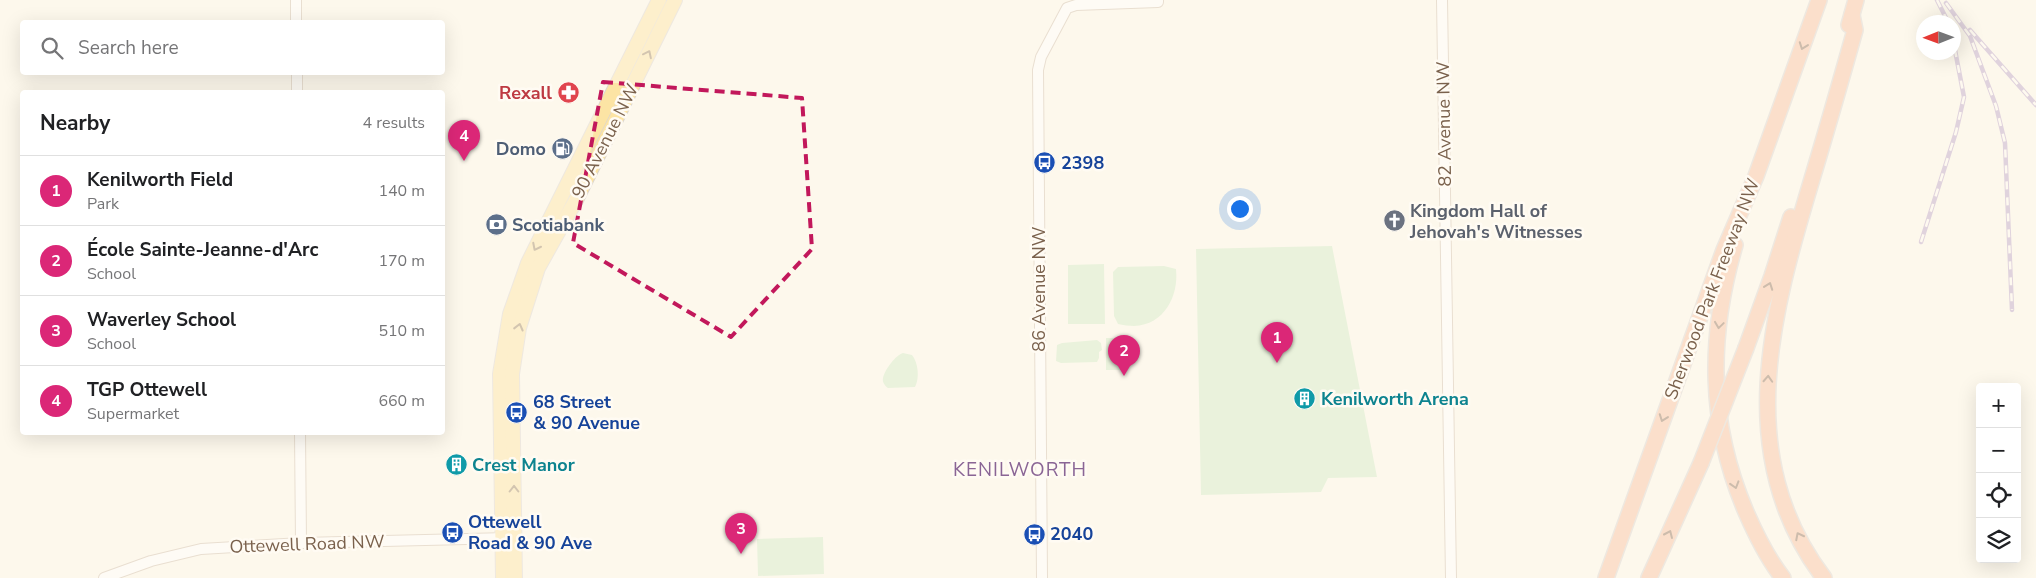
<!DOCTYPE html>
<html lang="en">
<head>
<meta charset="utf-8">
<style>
  :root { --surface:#fff; --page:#f6f6f6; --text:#202124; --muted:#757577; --line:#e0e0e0; --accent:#db2777 }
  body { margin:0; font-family:"Nunito Sans",sans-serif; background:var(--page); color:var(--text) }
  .controls { position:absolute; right:15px; bottom:15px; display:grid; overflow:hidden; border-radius:5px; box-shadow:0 5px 20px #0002 }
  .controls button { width:45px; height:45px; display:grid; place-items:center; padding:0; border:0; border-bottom:1px solid var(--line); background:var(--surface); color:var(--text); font:25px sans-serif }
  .compass { position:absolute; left:1916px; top:15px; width:45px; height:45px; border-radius:50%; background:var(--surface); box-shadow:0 5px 20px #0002; rotate:269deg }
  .you { position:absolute; left:1239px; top:208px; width:18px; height:18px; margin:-12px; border:4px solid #fff; border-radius:50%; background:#1a73e8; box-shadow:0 0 0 8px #1a73e833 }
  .badge { display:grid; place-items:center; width:32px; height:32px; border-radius:50%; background:var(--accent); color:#fff; font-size:16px; font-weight:700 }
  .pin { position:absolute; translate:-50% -41px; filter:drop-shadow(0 1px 2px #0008) }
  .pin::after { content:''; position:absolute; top:26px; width:18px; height:15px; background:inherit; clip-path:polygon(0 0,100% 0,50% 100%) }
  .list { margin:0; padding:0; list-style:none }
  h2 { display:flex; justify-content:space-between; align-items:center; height:65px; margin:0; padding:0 20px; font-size:21px }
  h2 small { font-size:16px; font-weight:400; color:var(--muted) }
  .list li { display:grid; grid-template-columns:32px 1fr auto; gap:15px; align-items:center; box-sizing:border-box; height:70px; padding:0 20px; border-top:1px solid var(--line) }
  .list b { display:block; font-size:19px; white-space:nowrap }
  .list p { margin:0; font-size:16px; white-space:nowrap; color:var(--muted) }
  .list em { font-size:16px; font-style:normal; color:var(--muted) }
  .icon { flex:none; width:28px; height:28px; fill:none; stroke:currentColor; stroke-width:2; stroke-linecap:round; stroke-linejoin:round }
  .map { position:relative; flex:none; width:2036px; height:578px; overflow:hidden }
  .search { position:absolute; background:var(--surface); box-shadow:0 5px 20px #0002; left:20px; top:20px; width:425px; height:55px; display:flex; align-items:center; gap:12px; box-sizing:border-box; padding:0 18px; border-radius:5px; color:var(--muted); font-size:19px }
  .panel { position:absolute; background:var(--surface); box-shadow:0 5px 20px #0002; left:20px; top:90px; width:425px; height:345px; border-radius:5px }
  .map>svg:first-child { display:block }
  .green { fill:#d3ecc8 }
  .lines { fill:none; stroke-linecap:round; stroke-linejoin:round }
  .minor-casing { stroke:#d1c1af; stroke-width:12 }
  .major-casing { stroke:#dcd6d0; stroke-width:16 }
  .highway-casing { stroke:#dcd6d0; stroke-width:18 }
  .minor { stroke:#fff; stroke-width:10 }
  .major { stroke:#fce4a4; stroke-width:14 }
  .highway { stroke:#f8c1a2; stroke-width:15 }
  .rail-casing { stroke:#bda7c9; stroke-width:4.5 }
  .rail { stroke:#fffbf3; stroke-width:2.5; stroke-dasharray:8; stroke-linecap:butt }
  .highway-bridge-casing { stroke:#dcd6d0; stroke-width:18; stroke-linecap:butt }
  .highway-bridge { stroke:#f8c1a2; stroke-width:15 }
  .oneway { stroke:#93745d }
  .oneway2 { stroke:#a18866 }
  .marked { fill:none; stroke:#c2185b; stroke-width:4; stroke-dasharray:10 6; stroke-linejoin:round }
  .labels { text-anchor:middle; stroke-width:5; stroke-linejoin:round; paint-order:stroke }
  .health-label { font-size:18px; font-weight:bold; fill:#be3a42; stroke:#fffbf3; text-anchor:end }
  .street-label { font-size:18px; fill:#7a614c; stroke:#fffbf3 }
  .service-label { font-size:18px; font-weight:bold; fill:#4e5e75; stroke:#fffbf3; text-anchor:end }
  .transit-label { font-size:18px; font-weight:bold; fill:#164399; stroke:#fffbf3; text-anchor:start }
  .worship-label { font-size:18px; font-weight:bold; fill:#5b616d; stroke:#fffbf3; text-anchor:start }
  .culture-label { font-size:18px; font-weight:bold; fill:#0d838f; stroke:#fffbf3; text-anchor:start }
  .neighbourhood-label { font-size:19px; letter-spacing:1px; fill:#8a6595; stroke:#fffbf3 }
</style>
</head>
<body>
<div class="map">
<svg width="2036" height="578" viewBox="0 0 2036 578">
  <rect width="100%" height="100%" fill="#fdf8ec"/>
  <g class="green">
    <polygon points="1332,246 1377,477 1328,478 1321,492 1201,495 1196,249"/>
    <polygon points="1104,264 1105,324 1068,324 1068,265"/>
    <path d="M1164,266l12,3c3,27 -12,56 -42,57 -5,0 -11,-1 -16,-2l-4,-8 -1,-44 5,-5z"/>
    <rect x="1106" y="338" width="16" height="32"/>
    <polygon points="1097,340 1101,343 1102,350 1099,352 1099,358 1097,362 1061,363 1056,361 1057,345 1062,343"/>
    <path d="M903,353l9,2c6,7 8,23 3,32l-27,1c-3,-2 -6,-6 -5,-10 2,-9 13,-23 20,-25z"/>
    <polygon points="823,537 824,574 758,576 757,539"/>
  </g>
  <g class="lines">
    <defs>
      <g id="minor">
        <polyline points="296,0 296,22"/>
        <polyline points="1442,0 1451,578"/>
        <polyline points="297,72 297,92"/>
        <polyline points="300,432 301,543"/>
        <polyline points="104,578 151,561 201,549 301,543 508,538"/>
        <polyline points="1042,578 1038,70 1041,57 1067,8 1076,5 1158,2 1158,0"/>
      </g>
      <g id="major">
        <polyline points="503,578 500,374 510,314 528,263 659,0"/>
        <polyline points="515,578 512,374 519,328 538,268 576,200 675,0"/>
      </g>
      <g id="highway">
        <polyline points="1849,25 1856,0"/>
        <path d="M1735,245c-27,92 -27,178 11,267 10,23 21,46 37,66"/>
        <polyline points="1746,348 1772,276 1791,217"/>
        <polyline points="1606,578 1724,250 1756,176 1819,0"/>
        <polyline points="1649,578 1701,463"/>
        <path d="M1824,578c-93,-122 -52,-266 -12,-399 15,-50 29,-99 43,-149l-3,-15"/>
      </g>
    </defs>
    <use href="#minor" class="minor-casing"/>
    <use href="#major" class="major-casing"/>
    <use href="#highway" class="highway-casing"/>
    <use href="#minor" class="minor"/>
    <use href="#major" class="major"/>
    <use href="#highway" class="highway"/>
    <defs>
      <g id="rail">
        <polyline points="1937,0 1948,22"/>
        <polyline points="1946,3 1970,36 1996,106 2005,143 2012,310"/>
        <polyline points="1970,30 2036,105"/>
        <polyline points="1921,242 1956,132 1964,97 1954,45"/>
      </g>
    </defs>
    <use href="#rail" class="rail-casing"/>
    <use href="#rail" class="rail"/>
    <defs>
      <polyline id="highway-bridge" points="1701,463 1746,348"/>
    </defs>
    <use href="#highway-bridge" class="highway-bridge-casing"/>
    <use href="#highway-bridge" class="highway-bridge"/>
  </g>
  <defs><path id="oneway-chevron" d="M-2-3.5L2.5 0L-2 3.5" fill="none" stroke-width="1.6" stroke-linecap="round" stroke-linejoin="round" transform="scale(1.25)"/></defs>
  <g class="oneway">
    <use href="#oneway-chevron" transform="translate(1803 46) rotate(110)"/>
    <use href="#oneway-chevron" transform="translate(1769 286) rotate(-70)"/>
    <use href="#oneway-chevron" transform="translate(1719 325) rotate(98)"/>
    <use href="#oneway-chevron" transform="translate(1768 379) rotate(-87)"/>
    <use href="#oneway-chevron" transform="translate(1663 418) rotate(110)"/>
    <use href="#oneway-chevron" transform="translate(1735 485) rotate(73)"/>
    <use href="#oneway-chevron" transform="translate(1669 534) rotate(-66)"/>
    <use href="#oneway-chevron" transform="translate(1799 536) rotate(-117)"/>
  </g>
  <g class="oneway2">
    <use href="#oneway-chevron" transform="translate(648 54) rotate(-64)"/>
    <use href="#oneway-chevron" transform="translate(536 247) rotate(117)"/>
    <use href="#oneway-chevron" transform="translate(519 327) rotate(-76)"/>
    <use href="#oneway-chevron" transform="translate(514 489) rotate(-90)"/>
  </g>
  <path d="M0 0H2036V578H0ZM603,82l199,16 10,151 -81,88 -158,-94z" fill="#fdf8ec" fill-opacity=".55" fill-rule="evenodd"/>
  <path class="marked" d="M603,82l199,16 10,151 -81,88 -158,-94z"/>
  <defs>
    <symbol id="pharmacy-disc" viewBox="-11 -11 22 22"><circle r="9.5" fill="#e0444e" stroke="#fffbf3"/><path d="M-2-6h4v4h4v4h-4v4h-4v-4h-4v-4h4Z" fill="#fff"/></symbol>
    <symbol id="fuel-disc" viewBox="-11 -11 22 22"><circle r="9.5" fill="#5c6f8a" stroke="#fffbf3"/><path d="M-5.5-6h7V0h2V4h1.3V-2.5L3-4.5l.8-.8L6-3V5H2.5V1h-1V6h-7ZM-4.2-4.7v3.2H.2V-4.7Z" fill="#fff"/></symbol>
    <symbol id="bus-disc" viewBox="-11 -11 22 22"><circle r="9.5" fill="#1a4fb4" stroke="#fffbf3"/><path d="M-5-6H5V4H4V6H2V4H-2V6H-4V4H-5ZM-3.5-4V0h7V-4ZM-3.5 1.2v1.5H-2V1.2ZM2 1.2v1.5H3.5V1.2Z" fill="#fff"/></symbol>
    <symbol id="church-disc" viewBox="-11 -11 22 22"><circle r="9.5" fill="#6b7280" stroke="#fffbf3"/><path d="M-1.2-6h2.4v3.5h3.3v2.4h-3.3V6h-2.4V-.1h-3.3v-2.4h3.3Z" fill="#fff"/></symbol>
    <symbol id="bank-disc" viewBox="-11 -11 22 22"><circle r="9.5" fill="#5c6f8a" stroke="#fffbf3"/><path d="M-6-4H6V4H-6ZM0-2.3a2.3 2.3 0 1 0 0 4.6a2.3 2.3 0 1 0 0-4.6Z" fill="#fff"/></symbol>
    <symbol id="building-disc" viewBox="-11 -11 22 22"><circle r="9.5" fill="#0f9aa8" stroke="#fffbf3"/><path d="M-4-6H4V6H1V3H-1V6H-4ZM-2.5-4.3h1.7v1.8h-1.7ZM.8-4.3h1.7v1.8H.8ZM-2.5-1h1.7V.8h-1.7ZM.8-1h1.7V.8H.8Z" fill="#fff"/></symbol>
  </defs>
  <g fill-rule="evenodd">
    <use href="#pharmacy-disc" x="556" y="80" width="25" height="25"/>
    <use href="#fuel-disc" x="550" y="136" width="25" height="25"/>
    <use href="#bus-disc" x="1032" y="150" width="25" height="25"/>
    <use href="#church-disc" x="1382" y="208" width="25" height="25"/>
    <use href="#bank-disc" x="484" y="212" width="25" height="25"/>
    <use href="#building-disc" x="1292" y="386" width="25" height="25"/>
    <use href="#bus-disc" x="504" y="400" width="25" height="25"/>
    <use href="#building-disc" x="444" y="452" width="25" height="25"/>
    <use href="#bus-disc" x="440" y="520" width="25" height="25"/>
    <use href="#bus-disc" x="1022" y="522" width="25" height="25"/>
  </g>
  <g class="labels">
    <g class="health-label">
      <text x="552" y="99">Rexall</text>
    </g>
    <g class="street-label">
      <text transform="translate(1444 124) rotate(-91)" y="6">82 Avenue NW</text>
      <text transform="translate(605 141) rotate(-63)" y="6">90 Avenue NW</text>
      <text transform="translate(1039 289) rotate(-90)" y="6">86 Avenue NW</text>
      <text transform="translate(1712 289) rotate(-69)" y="6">Sherwood Park Freeway NW</text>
      <text transform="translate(307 544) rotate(-2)" y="6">Ottewell Road NW</text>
    </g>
    <g class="service-label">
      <text x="546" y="155">Domo</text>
      <text x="512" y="231" text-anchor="start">Scotiabank</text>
    </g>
    <g class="transit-label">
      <text x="1061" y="169">2398</text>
      <text x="533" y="408">68 Street<tspan x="533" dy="21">&amp; 90 Avenue</tspan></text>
      <text x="468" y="528">Ottewell<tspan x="468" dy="21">Road &amp; 90 Ave</tspan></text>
      <text x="1050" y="540">2040</text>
    </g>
    <g class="worship-label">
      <text x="1410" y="217">Kingdom Hall of<tspan x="1410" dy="21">Jehovah's Witnesses</tspan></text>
    </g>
    <g class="culture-label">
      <text x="1321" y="405">Kenilworth Arena</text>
      <text x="472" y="471">Crest Manor</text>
    </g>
    <g class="neighbourhood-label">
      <text x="1020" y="476">KENILWORTH</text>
    </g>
  </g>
</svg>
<div class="controls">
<button>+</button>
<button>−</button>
<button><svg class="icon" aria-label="locate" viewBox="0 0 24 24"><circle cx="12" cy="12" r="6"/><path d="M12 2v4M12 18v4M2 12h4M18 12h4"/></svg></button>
<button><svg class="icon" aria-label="layers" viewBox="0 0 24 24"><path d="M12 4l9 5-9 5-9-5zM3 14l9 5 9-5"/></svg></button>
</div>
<svg class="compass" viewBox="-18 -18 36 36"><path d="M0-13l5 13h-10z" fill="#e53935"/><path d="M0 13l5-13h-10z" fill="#757577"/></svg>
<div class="you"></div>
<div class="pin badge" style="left:1277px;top:363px">1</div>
<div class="pin badge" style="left:1124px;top:376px">2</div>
<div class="pin badge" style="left:741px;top:554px">3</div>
<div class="pin badge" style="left:464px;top:161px">4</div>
<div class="search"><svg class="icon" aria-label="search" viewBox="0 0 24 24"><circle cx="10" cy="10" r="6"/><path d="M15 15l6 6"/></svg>Search here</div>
<section class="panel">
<h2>Nearby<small>4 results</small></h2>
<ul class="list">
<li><span class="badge">1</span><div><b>Kenilworth Field</b><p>Park</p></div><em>140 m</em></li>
<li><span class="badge">2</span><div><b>École Sainte-Jeanne-d'Arc</b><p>School</p></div><em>170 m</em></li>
<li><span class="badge">3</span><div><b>Waverley School</b><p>School</p></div><em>510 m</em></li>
<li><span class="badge">4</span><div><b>TGP Ottewell</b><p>Supermarket</p></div><em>660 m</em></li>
</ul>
</section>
</div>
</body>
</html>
